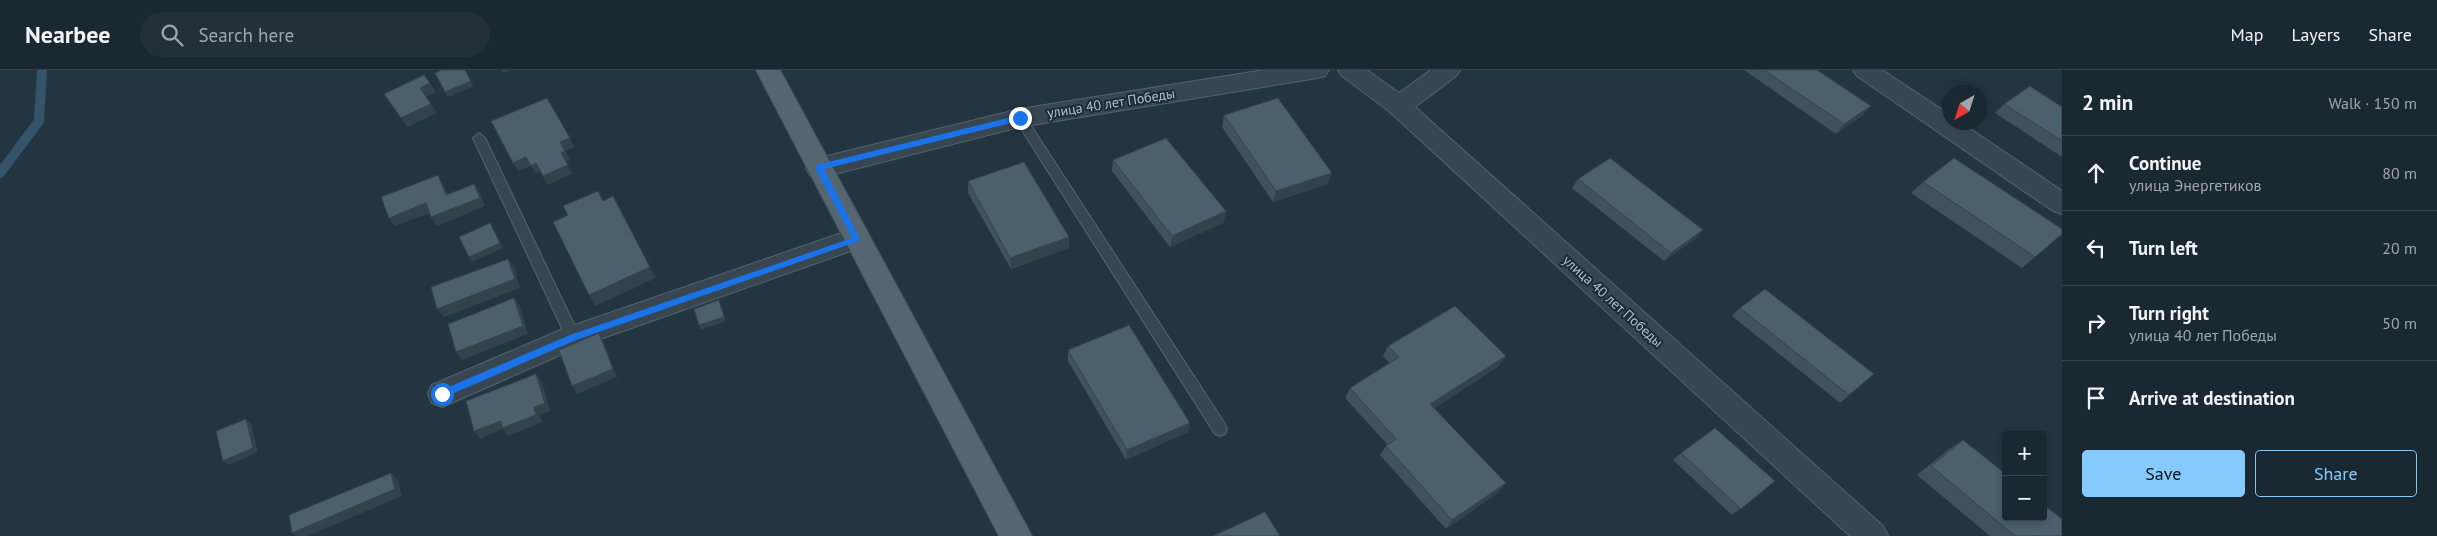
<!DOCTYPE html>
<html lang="en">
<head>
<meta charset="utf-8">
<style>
  :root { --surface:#1a2831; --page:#233039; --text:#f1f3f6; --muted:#9fa6ab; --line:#38444d; --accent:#85caff }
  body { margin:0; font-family:"PT Sans",sans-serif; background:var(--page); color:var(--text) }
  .controls { position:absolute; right:15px; bottom:15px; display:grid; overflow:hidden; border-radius:5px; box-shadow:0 2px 8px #0003 }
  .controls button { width:45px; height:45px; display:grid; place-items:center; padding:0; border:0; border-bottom:1px solid var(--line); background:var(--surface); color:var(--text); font:25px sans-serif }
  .compass { position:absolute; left:1942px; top:15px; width:45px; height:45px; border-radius:50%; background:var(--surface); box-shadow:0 2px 8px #0003; rotate:219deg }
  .stop { position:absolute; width:15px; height:15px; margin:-11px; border:4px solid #1a73e8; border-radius:50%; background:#fff }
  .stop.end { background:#1a73e8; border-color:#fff; box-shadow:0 1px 5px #0008 }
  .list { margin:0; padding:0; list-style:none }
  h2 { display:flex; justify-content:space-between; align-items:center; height:65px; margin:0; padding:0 20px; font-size:21px }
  h2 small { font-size:16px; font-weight:400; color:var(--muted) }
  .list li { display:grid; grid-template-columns:32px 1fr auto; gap:15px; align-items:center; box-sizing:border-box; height:75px; padding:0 20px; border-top:1px solid var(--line) }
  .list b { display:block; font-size:19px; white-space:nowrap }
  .list p { margin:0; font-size:16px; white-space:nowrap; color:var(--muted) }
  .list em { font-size:16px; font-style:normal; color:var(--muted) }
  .actions { display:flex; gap:10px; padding:15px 20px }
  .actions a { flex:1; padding:11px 0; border:1px solid var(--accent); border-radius:5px; text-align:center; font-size:18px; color:var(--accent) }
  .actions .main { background:var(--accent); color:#111 }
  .icon { flex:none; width:28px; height:28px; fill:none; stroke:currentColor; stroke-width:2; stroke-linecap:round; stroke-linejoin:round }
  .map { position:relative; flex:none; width:2062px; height:466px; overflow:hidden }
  header { display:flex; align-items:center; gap:30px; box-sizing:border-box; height:70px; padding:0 25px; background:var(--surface); border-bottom:1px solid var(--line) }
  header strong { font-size:24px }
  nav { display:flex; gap:28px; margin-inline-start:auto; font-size:18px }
  .search { width:350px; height:45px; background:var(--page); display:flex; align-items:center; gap:12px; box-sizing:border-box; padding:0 18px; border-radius:28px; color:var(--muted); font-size:19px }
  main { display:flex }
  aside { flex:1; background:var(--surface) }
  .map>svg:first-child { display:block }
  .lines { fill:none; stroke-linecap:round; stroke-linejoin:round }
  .stream { stroke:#355469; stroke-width:10 }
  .service-casing { stroke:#55646e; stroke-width:2 }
  .minor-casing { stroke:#55646e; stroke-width:2 }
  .primary-casing { stroke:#43525d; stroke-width:2 }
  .service { fill:#374651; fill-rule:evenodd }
  .minor { fill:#374651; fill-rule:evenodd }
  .primary { fill:#556671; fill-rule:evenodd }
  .wall { fill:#40525d }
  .shaded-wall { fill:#34424c }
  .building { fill:#4b5f6c; stroke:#34424c }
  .route { fill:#1a73e8 }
  .labels { text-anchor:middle; stroke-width:4; stroke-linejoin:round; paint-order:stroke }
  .street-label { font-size:14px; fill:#b3c1cb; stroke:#1c2b36 }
</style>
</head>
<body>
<header>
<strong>Nearbee</strong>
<div class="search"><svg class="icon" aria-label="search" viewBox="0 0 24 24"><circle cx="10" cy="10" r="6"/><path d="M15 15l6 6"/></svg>Search here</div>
<nav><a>Map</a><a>Layers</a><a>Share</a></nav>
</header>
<main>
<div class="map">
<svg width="2062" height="466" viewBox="0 0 2062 466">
  <rect width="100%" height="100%" fill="#233541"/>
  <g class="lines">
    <polyline class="stream" points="0,103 39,51 42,0"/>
    <defs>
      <g id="service">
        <polygon points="1020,43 1024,45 1225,354 1227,359 1225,364 1220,366 1215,364 1016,51 1014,48"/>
        <polygon points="479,63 485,68 580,267 578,271 573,273 568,271 566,267 473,68"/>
      </g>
      <g id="minor">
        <polygon points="1264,0 1329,0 1325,6 1317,8 1020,57 819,108 810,105 806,98 810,91 819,88 1020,39"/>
        <polygon points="1338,0 1367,0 1399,23 1431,0 1460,0 1456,6 1415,37 1883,456 1888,466 1850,466 1390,42 1342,6"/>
        <polygon points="1853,0 1882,0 1950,45 1950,52 1960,52 2062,121 2062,144 2053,141 1857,6"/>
        <polygon points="856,158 865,162 869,169 865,176 583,275 442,337 432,333 428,324 432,315 563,259"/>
      </g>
      <polygon id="primary" points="756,0 780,0 1032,466 999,466"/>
    </defs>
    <use href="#service" class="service-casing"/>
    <use href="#minor" class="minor-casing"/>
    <use href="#primary" class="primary-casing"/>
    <use href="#service" class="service"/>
    <use href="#minor" class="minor"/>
    <use href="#primary" class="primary"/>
  </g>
  <g class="wall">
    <polygon points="1744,0 1817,0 1863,45 1836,64"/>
    <polygon points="2004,34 2062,37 2062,87 1995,43"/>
    <polygon points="1224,45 1328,114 1273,132 1222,57"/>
    <polygon points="1113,90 1226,141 1223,153 1170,177 1112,101"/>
    <polygon points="1578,109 1696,168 1664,191 1572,118"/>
    <polygon points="968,111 1069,167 1069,178 1011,199 968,123"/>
    <polygon points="1923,112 2035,187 2022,198 1911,123"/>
    <polygon points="1740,238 1874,304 1840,333 1732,246"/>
    <polygon points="1388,276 1499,296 1434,338 1499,422 1446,459 1380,385 1386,376 1387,374 1345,328 1350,318 1390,293 1383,286"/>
    <polygon points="1068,280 1188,362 1126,390 1068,291"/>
    <polygon points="1963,370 2062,466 1990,466 1917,405 1949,379"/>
    <polygon points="1681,383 1775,411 1732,445 1673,390"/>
  </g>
  <g class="shaded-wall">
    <polygon points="501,0 510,0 503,3"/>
    <polygon points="471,11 474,16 448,27 445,22"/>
    <polygon points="430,13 436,22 426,27 420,18"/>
    <polygon points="431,34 437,43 407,57 401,48"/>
    <polygon points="1871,36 1863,45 1836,64 1844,54"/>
    <polygon points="570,68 574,77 566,81 570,90 565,92 561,83 560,72"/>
    <polygon points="526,87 536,93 540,102 536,104 531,96 518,101 513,93"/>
    <polygon points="568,95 572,104 547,115 543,106"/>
    <polygon points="1332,103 1328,114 1273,132 1276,121"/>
    <polygon points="438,105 443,114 452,134 446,125"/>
    <polygon points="474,114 480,123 485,136 437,156 431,147"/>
    <polygon points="426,133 432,142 395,156 389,148"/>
    <polygon points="1226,141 1223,153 1170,177 1172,166"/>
    <polygon points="490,153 503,178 472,192 469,187"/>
    <polygon points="1703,160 1696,168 1664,191 1671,183"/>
    <polygon points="1069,167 1069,178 1011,199 1010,188"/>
    <polygon points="508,189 514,197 520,218 444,247 437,239"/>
    <polygon points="650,197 656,208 595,236 589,225"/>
    <polygon points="514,228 520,237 528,264 462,290 456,282"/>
    <polygon points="721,235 726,251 701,260 699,255"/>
    <polygon points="599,263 603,271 617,307 577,324 572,316"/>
    <polygon points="1506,286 1499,296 1424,344 1430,334"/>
    <polygon points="536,304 542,312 550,341 540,345 542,352 508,366 503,359 480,369 474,361 534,337"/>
    <polygon points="246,349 251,353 258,382 228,395 223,391"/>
    <polygon points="1190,353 1188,362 1126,390 1127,380"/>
    <polygon points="391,403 398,410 402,426 308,466 297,466 292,463"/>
    <polygon points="1506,413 1499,422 1446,459 1452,450"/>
  </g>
  <g class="building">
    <polygon points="442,0 465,0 471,11 445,22 435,3"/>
    <polygon points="1764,0 1817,0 1871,36 1844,54"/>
    <polygon points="424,5 430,13 420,18 431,34 401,48 384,24"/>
    <polygon points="2030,16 2062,37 2062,71 2004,34"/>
    <polygon points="547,28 570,68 560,72 565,81 561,83 568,95 543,106 536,93 531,96 526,87 513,93 491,51"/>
    <polygon points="1278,28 1332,103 1276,121 1224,45"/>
    <polygon points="1166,68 1226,141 1172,166 1113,90"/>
    <polygon points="1610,88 1703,160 1671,183 1578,109"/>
    <polygon points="1954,88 2062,159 2062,164 2035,187 1923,112"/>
    <polygon points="1024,92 1069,167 1010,188 968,111"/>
    <polygon points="438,105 446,125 474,114 480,128 431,147 426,133 389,148 381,127"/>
    <polygon points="598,121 603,131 613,126 650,197 589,225 553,152 568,145 563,136"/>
    <polygon points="490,153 500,173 469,187 459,167"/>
    <polygon points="508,189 515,209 437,239 431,217"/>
    <polygon points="1765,219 1874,304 1849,325 1740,238"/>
    <polygon points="514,228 523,256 456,282 448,254"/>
    <polygon points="719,230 724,247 699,255 694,239"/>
    <polygon points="1455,236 1506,286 1430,334 1506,413 1452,450 1386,376 1396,369 1350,318 1399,287 1388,276"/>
    <polygon points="1129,255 1190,353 1127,380 1068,280"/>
    <polygon points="599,263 613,299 572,316 559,280"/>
    <polygon points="536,304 545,333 534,337 536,345 502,358 501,351 474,361 466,331"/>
    <polygon points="246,349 253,378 223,391 216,361"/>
    <polygon points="1715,358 1775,411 1741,439 1681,383"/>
    <polygon points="1963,370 2006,404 2006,447 2043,447 2043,434 2062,449 2062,466 2015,466 1931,396"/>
    <polygon points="391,403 395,419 292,463 289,445"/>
    <polygon points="1265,442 1280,466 1213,466"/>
  </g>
  <polygon class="route" points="1020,45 1024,48 1023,50 824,99 860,169 859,171 576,270 445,327 439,327 439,321 570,265 852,168 815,98 816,95"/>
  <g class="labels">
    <g class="street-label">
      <text transform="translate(1111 33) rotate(-9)" y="5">улица 40 лет Победы</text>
      <text transform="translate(1613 231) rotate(42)" y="5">улица 40 лет Победы</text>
    </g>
  </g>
</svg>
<div class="controls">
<button>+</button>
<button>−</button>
</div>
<svg class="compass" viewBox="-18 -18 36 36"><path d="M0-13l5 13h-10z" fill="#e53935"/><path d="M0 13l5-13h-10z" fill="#9fa6ab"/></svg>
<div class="stop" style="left:442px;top:324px"></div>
<div class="stop end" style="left:1020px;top:48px"></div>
</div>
<aside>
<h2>2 min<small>Walk · 150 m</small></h2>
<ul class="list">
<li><svg class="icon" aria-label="ahead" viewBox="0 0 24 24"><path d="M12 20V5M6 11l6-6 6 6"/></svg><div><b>Continue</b><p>улица Энергетиков</p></div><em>80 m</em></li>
<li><svg class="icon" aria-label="left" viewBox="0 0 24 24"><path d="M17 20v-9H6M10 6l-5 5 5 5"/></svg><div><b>Turn left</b></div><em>20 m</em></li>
<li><svg class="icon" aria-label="right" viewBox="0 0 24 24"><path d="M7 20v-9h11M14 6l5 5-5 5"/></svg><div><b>Turn right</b><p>улица 40 лет Победы</p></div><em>50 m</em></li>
<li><svg class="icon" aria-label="arrive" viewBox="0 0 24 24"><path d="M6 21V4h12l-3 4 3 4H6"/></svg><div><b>Arrive at destination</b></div></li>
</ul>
<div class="actions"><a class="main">Save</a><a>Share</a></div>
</aside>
</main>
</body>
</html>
